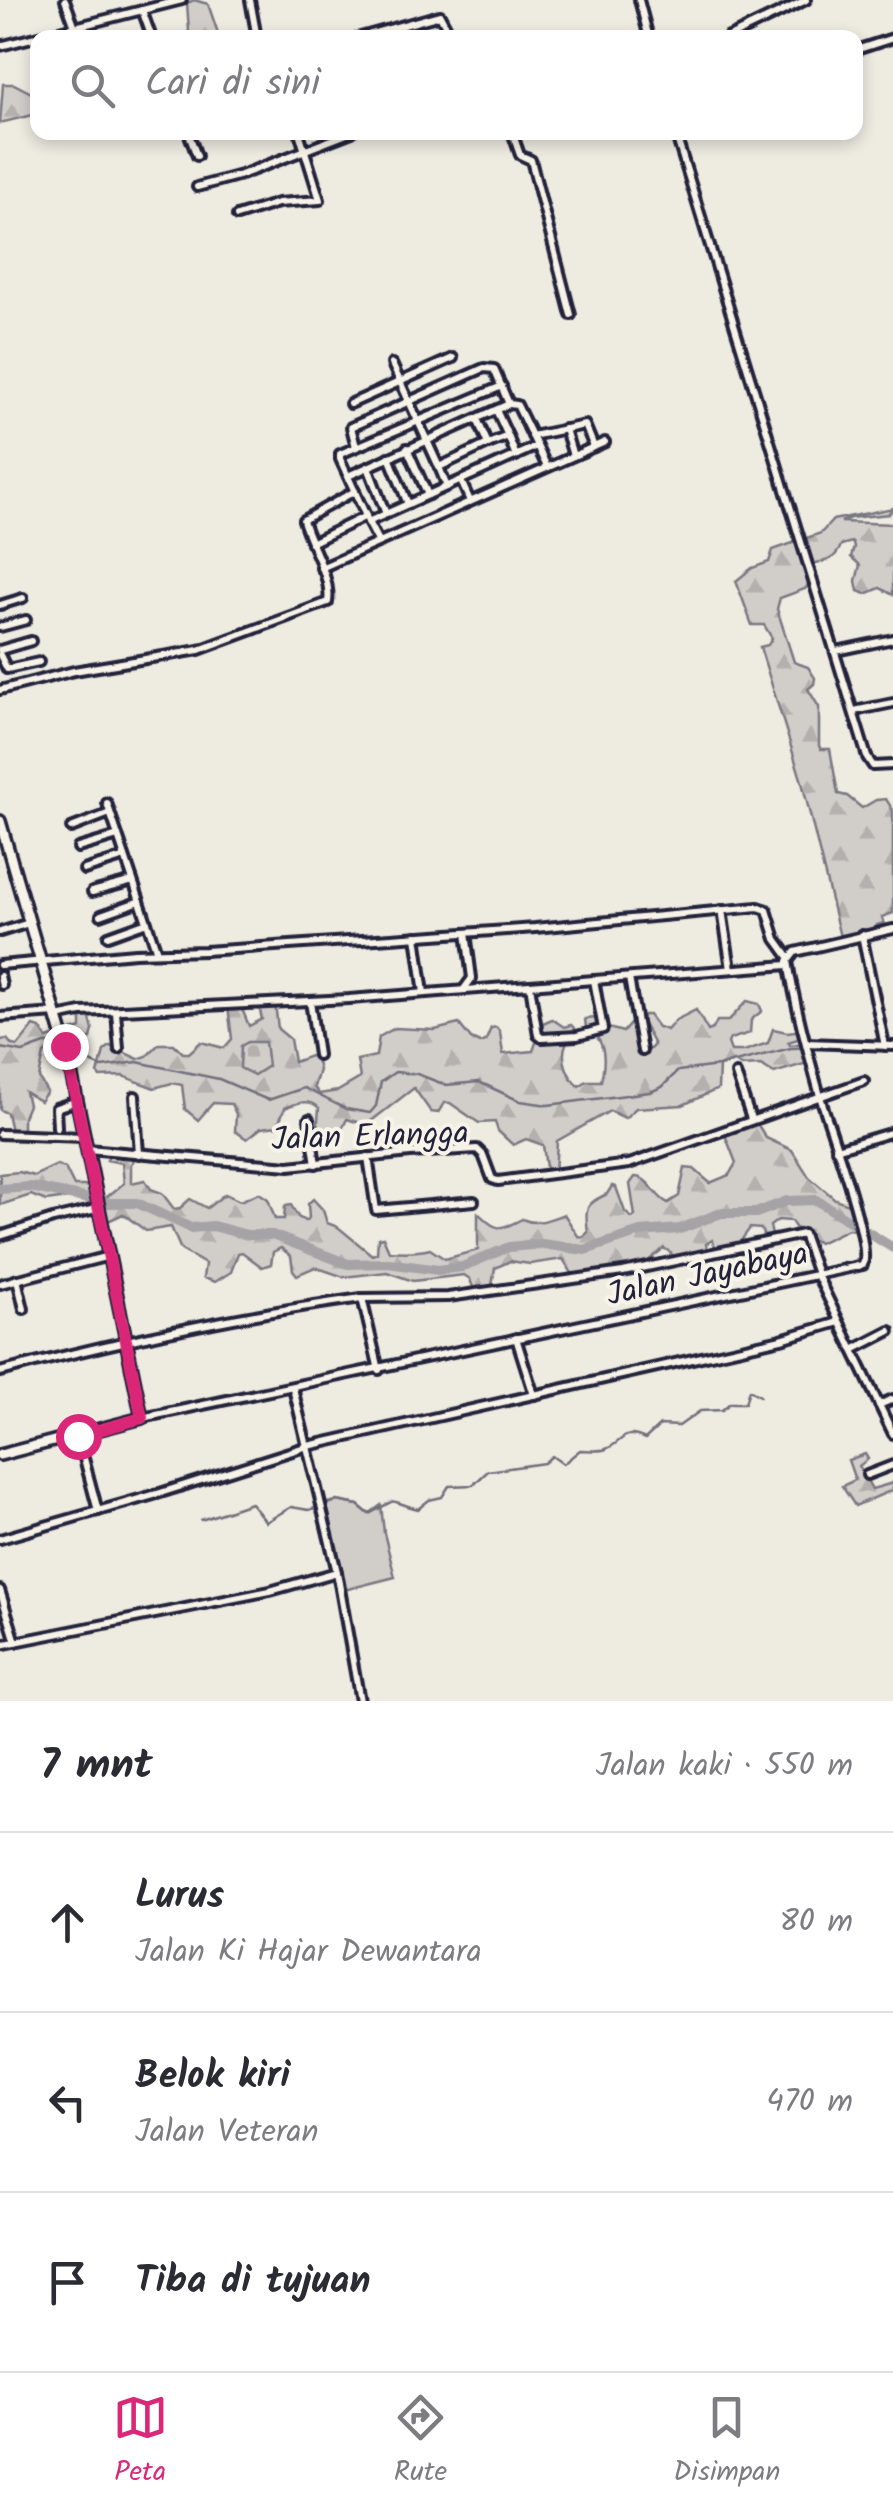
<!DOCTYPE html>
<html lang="id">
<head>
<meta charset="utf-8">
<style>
  :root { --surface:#fff; --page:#f2f2f3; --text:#2b2b33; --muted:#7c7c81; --line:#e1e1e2; --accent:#db2777 }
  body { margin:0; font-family:Kalam,sans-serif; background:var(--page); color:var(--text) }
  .stop { position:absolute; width:30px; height:30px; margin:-22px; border:8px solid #db2777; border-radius:50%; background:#fff }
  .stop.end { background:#db2777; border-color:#fff; box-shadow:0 2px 10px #0008 }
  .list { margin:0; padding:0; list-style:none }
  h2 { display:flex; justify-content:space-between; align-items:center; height:130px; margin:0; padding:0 40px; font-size:42px }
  h2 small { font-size:32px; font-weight:400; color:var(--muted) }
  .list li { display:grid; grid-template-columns:65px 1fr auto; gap:30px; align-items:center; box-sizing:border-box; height:180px; padding:0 40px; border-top:2px solid var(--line) }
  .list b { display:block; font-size:38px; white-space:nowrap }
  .list p { margin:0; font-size:32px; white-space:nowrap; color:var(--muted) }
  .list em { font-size:32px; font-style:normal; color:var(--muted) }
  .icon { flex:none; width:55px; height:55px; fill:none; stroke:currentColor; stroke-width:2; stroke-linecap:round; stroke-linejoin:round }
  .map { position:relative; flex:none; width:893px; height:1701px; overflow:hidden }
  .search { position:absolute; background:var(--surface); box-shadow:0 5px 15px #0003; left:30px; right:30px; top:30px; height:110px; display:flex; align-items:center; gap:25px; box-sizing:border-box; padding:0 35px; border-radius:20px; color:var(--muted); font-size:38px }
  .sheet { height:670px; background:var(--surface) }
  nav { display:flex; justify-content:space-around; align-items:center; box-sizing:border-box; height:140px; border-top:2px solid var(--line); background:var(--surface); font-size:28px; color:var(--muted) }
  nav a { display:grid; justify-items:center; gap:5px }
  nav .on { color:var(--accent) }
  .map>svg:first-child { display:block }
  .grass { fill:#d1cdc9; stroke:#7a7882; stroke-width:2.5 }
  .forest { fill:url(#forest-firs); stroke:#7a7882; stroke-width:2.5 }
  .cemetery { fill:url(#cemetery-stones); stroke:#7a7882; stroke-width:2.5 }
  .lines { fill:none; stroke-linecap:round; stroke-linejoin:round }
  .stream { stroke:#716f7b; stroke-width:2.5 }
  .river { stroke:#a6a3a6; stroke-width:10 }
  .minor-casing { stroke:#22223b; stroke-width:14 }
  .major-casing { stroke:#22223b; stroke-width:16 }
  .minor { stroke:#f7f3e8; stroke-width:6 }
  .major { stroke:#f7f3e8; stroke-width:9 }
  .route { stroke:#db2777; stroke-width:12 }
  .labels { text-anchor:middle; stroke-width:8; stroke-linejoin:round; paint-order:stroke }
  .street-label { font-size:32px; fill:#22223b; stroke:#f7f3e8 }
</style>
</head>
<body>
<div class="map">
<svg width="893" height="1701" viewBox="0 0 893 1701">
  <defs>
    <pattern id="forest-firs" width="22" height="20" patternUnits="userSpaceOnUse" patternTransform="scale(2.5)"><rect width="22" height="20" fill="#d1cdc9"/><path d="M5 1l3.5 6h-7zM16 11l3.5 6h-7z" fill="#b3b0ae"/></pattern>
    <pattern id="cemetery-stones" width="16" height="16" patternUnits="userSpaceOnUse" patternTransform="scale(2.5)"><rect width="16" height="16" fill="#d1cdc9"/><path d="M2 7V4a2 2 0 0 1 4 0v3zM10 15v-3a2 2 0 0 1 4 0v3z" fill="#b3b0ae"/></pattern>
  </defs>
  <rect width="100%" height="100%" fill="#eeebe1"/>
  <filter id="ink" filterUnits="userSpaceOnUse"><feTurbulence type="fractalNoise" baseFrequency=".01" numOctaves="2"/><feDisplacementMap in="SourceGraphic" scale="20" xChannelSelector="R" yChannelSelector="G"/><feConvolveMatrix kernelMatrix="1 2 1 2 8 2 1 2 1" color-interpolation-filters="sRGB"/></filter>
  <g filter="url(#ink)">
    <polygon class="grass" points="337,1501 358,1505 369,1514 381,1505 384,1533 395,1577 340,1591 322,1504"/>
    <g class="forest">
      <polygon points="194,0 208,4 218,33 256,34 257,38 182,38 189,31 187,3"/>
      <polygon points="3,84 14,84 37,96 37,114 0,123"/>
      <path d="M893,508l-4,6 -39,4 -9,4 52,2v71l-13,-7 -14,6 -8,-3 -2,-10 4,-16 -9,-8 3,-10 -2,-5 -11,3c-5,16 -17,17 -34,19l6,18 -8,7 -25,9 -3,11 17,53 14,5 7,11 -1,6 -6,5 11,18v39l2,3h9l8,45 9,2 15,12 14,-8 10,-1 7,11v103l-11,4 2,6 -7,2 1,7 -37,9 -39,-159 -42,-135 8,-2 4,-7 -8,-13h-12l-16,-44 16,-13 17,-6 4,-12 48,-17 12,-13z"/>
      <path d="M747,1001l12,3 3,7 -11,9 -1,13 -20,6 -2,4 3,8h13l24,-8 5,-14 14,3 16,-2 2,7 -17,5 2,3 16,-2 5,19 -37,11 -13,-8 -20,1 -8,-5 -14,5 -1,23 -35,16 -47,3 -11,10 -15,-7 -53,30 -2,33 -8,1 -4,-30 -17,-6 -13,6 -15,-14 -3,-9 -16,1 -29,-20h-6l-6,10 -7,-1 -17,-24 -48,37 -19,-6 -4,8 -20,9 -6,-4 2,-24c-9,-10 -23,-5 -34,0l-8,18 -16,2 -14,11 -12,-8 1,-17 -5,-10 -18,-1 -15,17 -13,-11 -3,-24 -10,-2 -18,5 -31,-12 -23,1 -2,-3 6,-23 6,-5 28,13 9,-3 12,-12h15l9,9h6l12,-11 23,6 8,-9 -4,-33 12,-2 9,22 13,-7 -4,-16h17l3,26 12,10 4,23 16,-6 6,3 3,11 -5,17 5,7 19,-3 22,-13 -3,-18 19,-4 3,-19 16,-9 40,2 24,-6 12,15 9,4 6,-3 5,-12 5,-1 4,5 3,22 30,-3 10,-28 9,-4 12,8 7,-2 4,4c-2,6 -7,10 -9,15 -6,14 2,34 13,42l8,-5h14c5,-22 5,-42 -15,-53l-1,-9 13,-1 10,10 15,4 7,-8 7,-1 4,28 6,1 7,-7 -13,-25 3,-5h5l9,12 9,3 9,-10 20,-10 12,21 5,-2 4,-8h11z"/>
      <polygon points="89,1015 93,1030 91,1038 65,1041 44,1054 39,1078 47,1092 40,1101 25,1092 28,1105 23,1117 23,1135 12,1135 7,1113 0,1110 0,1040 7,1039 12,1045 18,1046 34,1026 40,1028 47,1039 81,1028 81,1019"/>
      <path d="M755,1120l11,18 26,12 17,27 26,22 18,7 7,25 -12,-2 -29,14 -19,-8 -9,-14 -13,-1 -8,6 3,14 -7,2 -5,-13 -11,-1 -15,21 -17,4 -6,-13 -6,4 3,11 -34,6 -4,-8 -7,-5 -27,22 -62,8 -12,-19 -33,5 -20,-3 -15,7 -4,23 -16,2 -5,-14 -6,-4 -51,6 -26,-9 -43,5 -29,-10 -18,8 -4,-5 -2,-14 -10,-8 -8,4 -2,12 -9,3 -20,-15 -4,1 -7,19 -16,10 -12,-4 2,-14 -24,-14 -10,-23 -25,4 -23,-17 -15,7 -9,-20 -31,-3 -22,3 -15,-6 -31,10v-31l19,-2 15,4 23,-11 8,3 9,18h21l5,15c7,-3 18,-13 24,-18l-2,-20 -15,-3 5,-9 25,5 -6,8v19l14,-3 6,9 11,4 12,16 6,-1 10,-9 17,9 18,-14 15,7 19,-8 9,6 7,20h9l1,-13 6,-1 7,12 7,4 4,-3 -1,-14 5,-5 10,11 4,13 11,4 34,28 5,-2 1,-15 5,-1 6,14c13,1 29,1 41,-2l15,10 33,-9v-37c19,17 19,19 44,6 15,7 28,0 42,-5l14,22 5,1 5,-5c-4,-25 -2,-28 19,-38l5,-8 4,1 9,25 7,6 3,-2 -5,-32 5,-7c15,0 19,20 33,26l11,-7 6,-28 9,1 16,14 19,-8 7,-12 -12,-31z"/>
      <polygon points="865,1454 868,1459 859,1466 872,1489 893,1483 893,1490 855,1506 842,1486 855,1480 848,1460"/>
    </g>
    <polygon class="cemetery" points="248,1042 265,1042 268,1066 254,1075 240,1068 241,1046"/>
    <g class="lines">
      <g class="stream">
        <polyline points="0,1048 23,1052 45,1044 61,1044"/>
        <polyline points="70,1053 102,1067 137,1062 219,1079 268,1100 304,1088 346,1109 370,1113 376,1106 381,1082 395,1072 417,1074 446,1085 479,1082 520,1101 548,1105 650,1092 662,1087 678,1071 719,1066 791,1048 822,1047"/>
        <path d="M201,1520l50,-17 15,19 25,-15 18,3 28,-9 21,4 11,9c35,-18 14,-14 49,-5l11,-9 13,-3 7,-11 24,-1 15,-14 56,-8 8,-7 11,8 17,-14c7,0 19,2 26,-1 18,-7 16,-21 39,-10l15,-14 19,1 21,-15 22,-1 8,-7h15l4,-13 11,6"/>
      </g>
      <polyline class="river" points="0,1189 30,1187 109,1203 137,1203 191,1228 213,1226 247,1235 272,1235 348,1264 388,1263 438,1270 462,1267 509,1247 542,1244 585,1250 640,1232 680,1229 721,1213 756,1213 787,1201 816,1200 893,1248"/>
      <defs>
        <g id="minor">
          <polyline points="65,0 75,27"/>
          <polyline points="250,0 257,38"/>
          <polyline points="639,0 649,38"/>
          <polyline points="142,10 152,38"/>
          <polyline points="357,38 440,15 452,38"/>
          <polyline points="727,38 806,0"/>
          <polyline points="0,46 182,0"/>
          <polyline points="856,50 893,38"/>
          <polyline points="188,132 197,156"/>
          <polyline points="512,132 520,155 531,160 571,315"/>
          <polyline points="675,132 867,757 873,766 893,765"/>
          <polyline points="197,187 241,175 352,132"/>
          <polyline points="237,216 278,203 320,200 299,132"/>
          <polyline points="392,364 439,467"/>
          <polyline points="350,404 453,358"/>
          <polyline points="496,410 508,436"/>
          <polyline points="565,429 573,456"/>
          <polyline points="532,436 585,425 594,447"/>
          <polyline points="488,444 508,436 516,456"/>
          <polyline points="537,446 547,467"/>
          <polyline points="407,448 428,495"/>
          <polyline points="389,457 408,504"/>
          <polyline points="368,467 386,514"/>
          <polyline points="348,476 509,404 494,369 484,368 351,427 356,447"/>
          <polyline points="461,481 470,501"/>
          <polyline points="447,487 439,467 488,444 477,419"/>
          <polyline points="366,516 340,459 340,454 502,386"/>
          <polyline points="368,522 378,541"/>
          <polyline points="311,543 366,516 368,522 537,446 517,405 509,404"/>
          <polyline points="321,568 605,442"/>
          <polyline points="0,605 23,598"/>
          <polyline points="0,627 26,620"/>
          <polyline points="0,650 31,641"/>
          <polyline points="836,651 893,639"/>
          <polyline points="0,655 7,669 39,662"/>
          <path d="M0,690l74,-19 125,-21 129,-48c4,-26 -18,-56 -25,-82l52,-29"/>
          <polyline points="854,711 893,703"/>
          <polyline points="107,803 157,952"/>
          <polyline points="71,828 110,813"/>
          <polyline points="78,848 118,836"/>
          <polyline points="84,870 125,857"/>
          <polyline points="92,892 133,881"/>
          <polyline points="722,910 731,969"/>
          <polyline points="101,915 140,901"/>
          <polyline points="0,932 29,923"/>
          <polyline points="862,935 885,1046"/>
          <polyline points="108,936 147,922"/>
          <polyline points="416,936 424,993"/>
          <polyline points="0,965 135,953 205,951 535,928 758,907 767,910 776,939 789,957"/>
          <polyline points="0,976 2,985"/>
          <polyline points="629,978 642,1051"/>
          <polyline points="530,985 538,1035 542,1038 577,1036 603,1029 594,980"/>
          <polyline points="464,989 472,978 466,933"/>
          <polyline points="310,1001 318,1055"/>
          <polyline points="116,1012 119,1049"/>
          <polyline points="0,1017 56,1013"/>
          <polyline points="57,1017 81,1012 349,999 788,965"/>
          <polyline points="806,1043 893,1046"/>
          <polyline points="736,1074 751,1119"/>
          <polyline points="135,1096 139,1154"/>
          <polyline points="309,1119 316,1164"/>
          <polyline points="57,1127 56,1108 77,1101"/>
          <polyline points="0,1134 84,1137"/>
          <polyline points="87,1149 289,1166 410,1153 477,1149 483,1155 492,1179 498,1181 629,1164 864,1081"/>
          <polyline points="836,1149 893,1132"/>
          <polyline points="368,1157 376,1210 474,1201"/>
          <polyline points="0,1236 53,1219 100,1208"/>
          <polyline points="17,1279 24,1309"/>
          <polyline points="0,1284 109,1256"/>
          <polyline points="362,1298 448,1297 623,1272 803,1234 818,1277 893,1434"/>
          <polyline points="516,1338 534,1395"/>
          <polyline points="853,1350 890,1331"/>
          <path d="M0,1372c122,-32 237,-57 362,-74l17,72"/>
          <polyline points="293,1388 337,1572 360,1701"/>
          <polyline points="879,1405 893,1399"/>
          <path d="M142,1418l721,-153c9,-23 -34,-138 -43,-169 -12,-44 -25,-90 -32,-135l7,-9 98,-23"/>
          <polyline points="78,1436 98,1511"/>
          <polyline points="867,1475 893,1465"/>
          <polyline points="0,1539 157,1494 308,1446 781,1339 839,1322"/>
          <polyline points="0,1590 16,1642"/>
          <polyline points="0,1645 270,1591 337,1572"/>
        </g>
        <polyline id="major" points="0,821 67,1052 142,1418 0,1455"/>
      </defs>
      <use href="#minor" class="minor-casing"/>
      <use href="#major" class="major-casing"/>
      <use href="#minor" class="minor"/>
      <use href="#major" class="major"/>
    </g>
  </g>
  <g class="lines" filter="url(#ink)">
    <polyline class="route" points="65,1046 142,1418 78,1436"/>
  </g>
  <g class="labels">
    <g class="street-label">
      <text transform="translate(370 1135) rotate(-2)" y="11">Jalan Erlangga</text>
      <text transform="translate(707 1273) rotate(-12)" y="11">Jalan Jayabaya</text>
    </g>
  </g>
</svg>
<div class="stop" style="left:78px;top:1436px"></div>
<div class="stop end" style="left:65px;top:1046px"></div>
<div class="search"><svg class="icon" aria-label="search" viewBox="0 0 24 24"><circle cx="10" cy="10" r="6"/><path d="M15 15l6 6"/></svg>Cari di sini</div>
</div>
<section class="sheet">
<h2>7 mnt<small>Jalan kaki · 550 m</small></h2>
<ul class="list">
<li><svg class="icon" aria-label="ahead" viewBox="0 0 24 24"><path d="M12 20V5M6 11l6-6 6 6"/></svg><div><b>Lurus</b><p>Jalan Ki Hajar Dewantara</p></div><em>80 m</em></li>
<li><svg class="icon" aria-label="left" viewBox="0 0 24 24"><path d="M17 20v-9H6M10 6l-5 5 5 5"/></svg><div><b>Belok kiri</b><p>Jalan Veteran</p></div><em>470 m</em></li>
<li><svg class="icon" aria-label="arrive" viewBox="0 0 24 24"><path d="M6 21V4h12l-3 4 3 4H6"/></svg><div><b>Tiba di tujuan</b></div></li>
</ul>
</section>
<nav>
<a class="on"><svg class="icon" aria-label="map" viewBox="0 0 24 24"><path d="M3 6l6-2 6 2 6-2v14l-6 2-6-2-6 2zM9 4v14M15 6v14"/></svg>Peta</a>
<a><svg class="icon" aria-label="directions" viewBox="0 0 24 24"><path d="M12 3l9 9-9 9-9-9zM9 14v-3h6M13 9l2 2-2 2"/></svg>Rute</a>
<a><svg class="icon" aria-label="saved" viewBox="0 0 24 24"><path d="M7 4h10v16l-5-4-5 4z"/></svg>Disimpan</a>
</nav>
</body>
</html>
